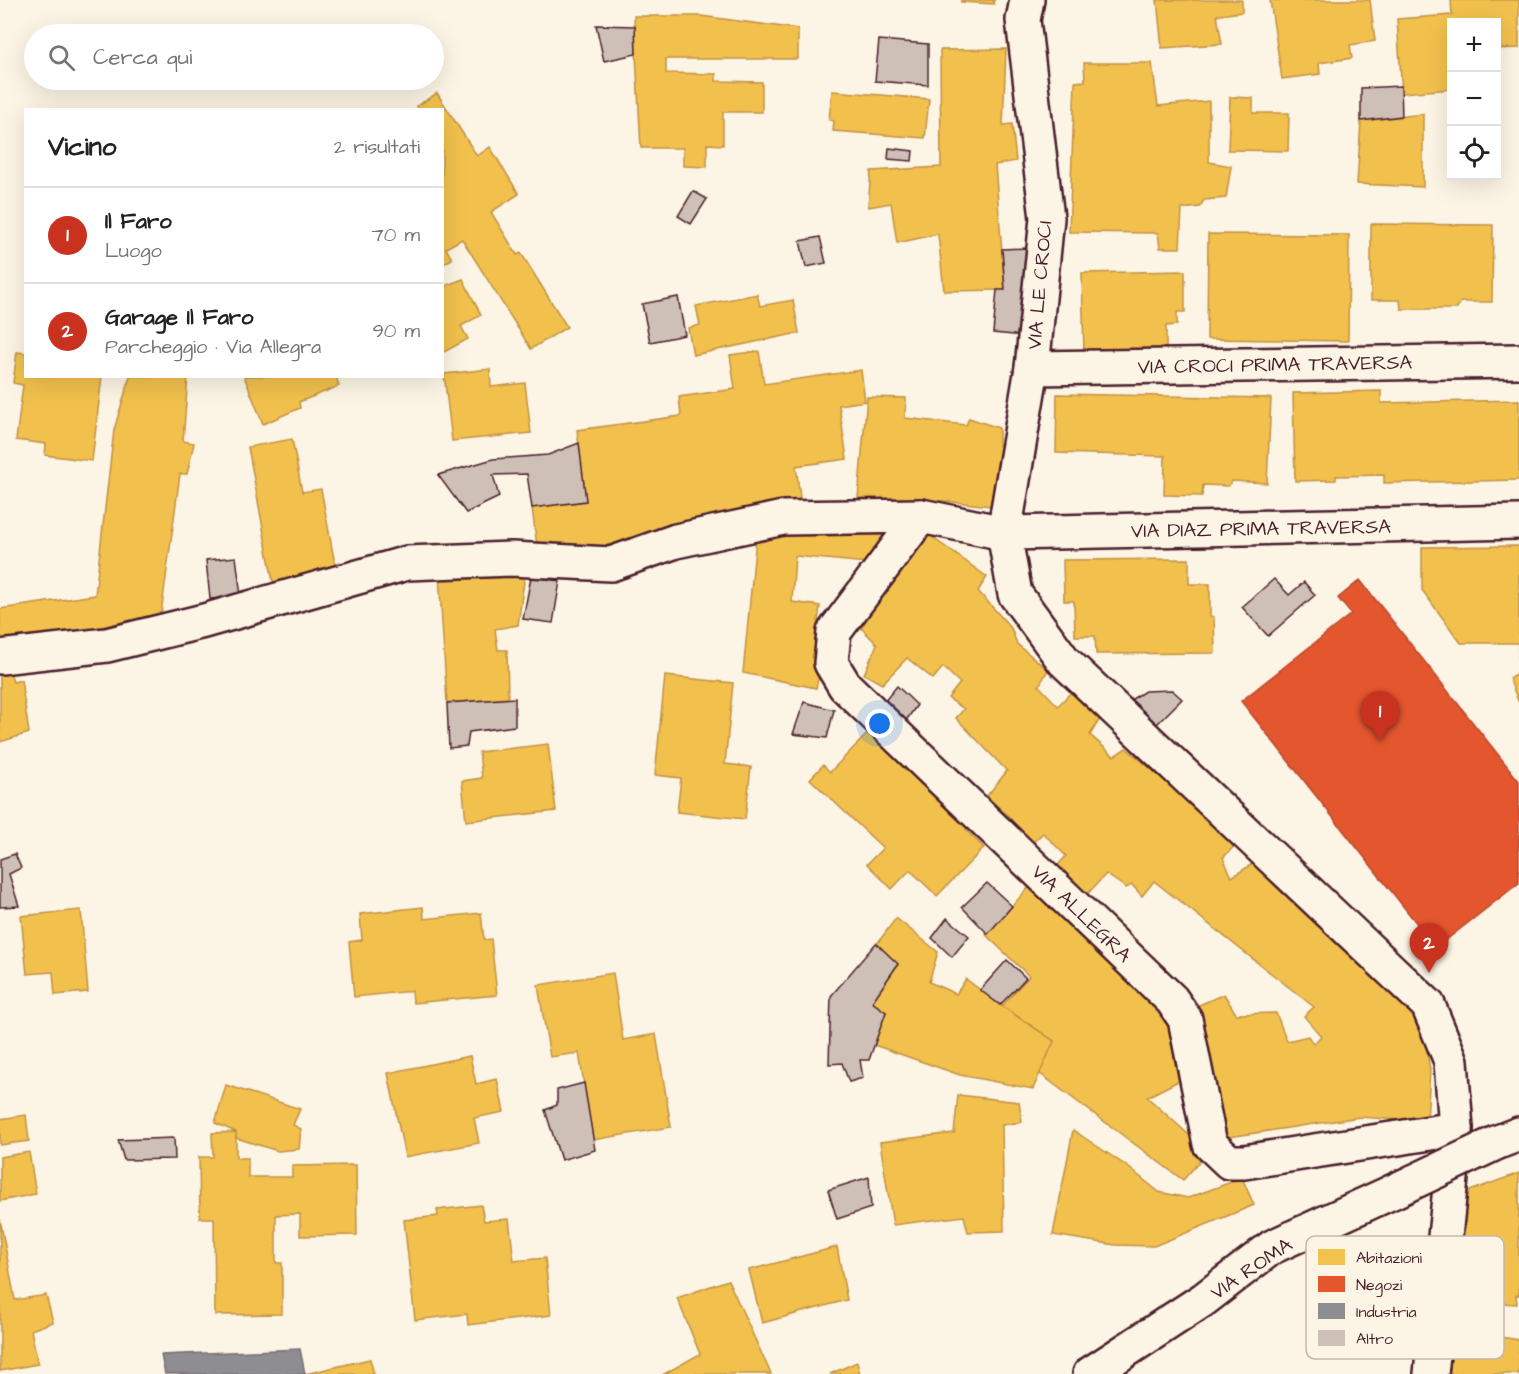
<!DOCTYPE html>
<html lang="it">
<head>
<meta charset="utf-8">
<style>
  :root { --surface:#fff; --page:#f2f2f2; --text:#202124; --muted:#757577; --line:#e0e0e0; --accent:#c8321e }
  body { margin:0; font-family:"Architects Daughter",sans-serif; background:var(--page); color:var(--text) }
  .controls { position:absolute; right:18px; top:18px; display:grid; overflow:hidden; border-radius:0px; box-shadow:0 6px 24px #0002 }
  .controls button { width:54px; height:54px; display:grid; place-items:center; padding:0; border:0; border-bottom:2px solid var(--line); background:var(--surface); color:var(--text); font:30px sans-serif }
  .you { position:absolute; left:880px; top:724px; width:21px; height:21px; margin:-15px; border:4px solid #fff; border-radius:50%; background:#1a73e8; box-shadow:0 0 0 9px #1a73e833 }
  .badge { display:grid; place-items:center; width:39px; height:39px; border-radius:50%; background:var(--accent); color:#fff; font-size:20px; font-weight:700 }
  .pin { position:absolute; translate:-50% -50px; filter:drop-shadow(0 2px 3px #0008) }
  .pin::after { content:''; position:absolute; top:32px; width:21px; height:18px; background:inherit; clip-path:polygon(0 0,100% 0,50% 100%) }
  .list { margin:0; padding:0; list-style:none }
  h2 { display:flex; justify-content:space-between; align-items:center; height:78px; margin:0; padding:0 24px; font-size:26px }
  h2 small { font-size:20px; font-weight:400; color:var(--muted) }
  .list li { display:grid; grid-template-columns:39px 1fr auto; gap:18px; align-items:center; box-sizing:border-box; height:96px; padding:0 24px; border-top:2px solid var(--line) }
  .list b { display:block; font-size:22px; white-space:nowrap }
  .list p { margin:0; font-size:20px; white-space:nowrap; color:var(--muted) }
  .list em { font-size:20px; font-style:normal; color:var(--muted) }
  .icon { flex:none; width:33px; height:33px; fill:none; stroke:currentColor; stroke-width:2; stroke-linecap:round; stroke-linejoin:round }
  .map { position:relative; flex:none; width:1519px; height:1374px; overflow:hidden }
  .search { position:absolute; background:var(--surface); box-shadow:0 6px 24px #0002; left:24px; top:24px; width:420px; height:66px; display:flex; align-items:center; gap:15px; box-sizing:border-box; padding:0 21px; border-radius:33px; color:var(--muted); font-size:22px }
  .panel { position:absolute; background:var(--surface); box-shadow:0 6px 24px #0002; left:24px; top:108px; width:420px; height:270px; border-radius:0px }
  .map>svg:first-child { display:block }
  .homes { fill:#f2c14e; stroke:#c09044; stroke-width:1.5 }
  .shops { fill:#e4572e; stroke:#b6462d; stroke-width:1.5 }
  .industry { fill:#8d8d92; stroke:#796c73; stroke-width:1.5 }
  .building { fill:#cfc0b7; stroke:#4a1f2b; stroke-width:1.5 }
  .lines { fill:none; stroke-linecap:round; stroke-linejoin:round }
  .minor-casing { stroke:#4a1f2b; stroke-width:38 }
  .minor { stroke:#fcf5e5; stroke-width:33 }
  .minor-bridge-casing { stroke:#4a1f2b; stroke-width:38; stroke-linecap:butt }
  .minor-bridge { stroke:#fcf5e5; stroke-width:33 }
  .labels { text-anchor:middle; stroke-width:6; stroke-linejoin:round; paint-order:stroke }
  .street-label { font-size:20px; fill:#4a1f2b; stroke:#fcf5e5 }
  .key { fill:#fcf5e5; stroke:#c7b5ad; stroke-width:1.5 }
  .key-label { font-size:16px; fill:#4a1f2b }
</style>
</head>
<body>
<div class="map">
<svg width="1519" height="1374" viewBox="0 0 1519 1374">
  <rect width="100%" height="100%" fill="#fcf5e5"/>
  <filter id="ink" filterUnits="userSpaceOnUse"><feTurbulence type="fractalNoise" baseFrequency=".0167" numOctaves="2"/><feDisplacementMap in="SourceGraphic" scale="12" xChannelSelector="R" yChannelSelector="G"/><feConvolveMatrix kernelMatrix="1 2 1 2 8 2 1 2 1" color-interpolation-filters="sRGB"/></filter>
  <g filter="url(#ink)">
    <g class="homes">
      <polygon points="961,0 994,0 994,4 961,2"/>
      <polygon points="1157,0 1242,0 1242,12 1217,15 1222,44 1162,48"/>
      <polygon points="1270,0 1370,0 1375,41 1350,45 1352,58 1319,63 1320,74 1282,79"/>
      <polygon points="1451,0 1519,0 1519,48 1496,49 1496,22 1452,22 1452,89 1402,93 1397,19 1452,15"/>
      <polygon points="634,16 701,16 798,29 798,59 666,59 666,73 716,74 716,81 762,82 762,112 723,112 723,145 707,144 707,167 683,166 683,148 641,148"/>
      <polygon points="1006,49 1003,125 1012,124 1016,161 995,165 1005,290 944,291 938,234 897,243 891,203 868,207 871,171 941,167 940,50"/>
      <polygon points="1084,63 1152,63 1158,106 1209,101 1209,162 1231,166 1226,198 1204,200 1200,207 1182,209 1180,248 1160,248 1158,233 1069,232 1075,82 1085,81"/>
      <polygon points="832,91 929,99 925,138 833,131 834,121 829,120"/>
      <polygon points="437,93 477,156 490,147 519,194 491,212 517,255 521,253 567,327 531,349 462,239 446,248 452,259 442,265 442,110 419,110 417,106"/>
      <polygon points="1230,97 1253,98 1253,113 1289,113 1288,151 1228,150"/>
      <polygon points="1423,114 1423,187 1357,184 1361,121"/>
      <polygon points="1371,224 1493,225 1492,302 1461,302 1456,309 1401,309 1400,300 1371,300"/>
      <polygon points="1208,234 1349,235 1348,341 1207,339"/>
      <polygon points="1185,271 1185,312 1177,312 1177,325 1166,326 1166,348 1119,349 1119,354 1084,355 1082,273"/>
      <polygon points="463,279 481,315 461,326 468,339 442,353 442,287"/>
      <polygon points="757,294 760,306 793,300 799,333 693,355 688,328 700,325 696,306"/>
      <polygon points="759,351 764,384 861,370 865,401 839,405 847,459 796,466 801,505 692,520 619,544 538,554 532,508 586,501 577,430 681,416 679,397 735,389 730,355"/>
      <polygon points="17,352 26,353 26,376 102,376 92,461 45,455 46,444 16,440 23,385 13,383"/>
      <polygon points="490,369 491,387 525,383 531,433 452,441 444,374"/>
      <polygon points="130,376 188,376 183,441 194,443 187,474 180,474 161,614 34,641 0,641 0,609 95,595 114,430"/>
      <polygon points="244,376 336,376 339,386 299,402 300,408 263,424"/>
      <polygon points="1381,391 1381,403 1519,400 1519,480 1384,483 1384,475 1336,476 1336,480 1295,481 1293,393"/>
      <polygon points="1057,394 1271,398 1267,483 1232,481 1228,486 1203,485 1202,496 1164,495 1165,456 1056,453"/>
      <polygon points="867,397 906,398 905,418 966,425 969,418 999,428 999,445 1002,445 991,506 945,501 858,498"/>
      <polygon points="292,439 302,492 321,489 336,570 273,582 248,447"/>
      <polygon points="757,528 898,532 877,564 795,556 792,602 820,606 813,661 822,662 816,688 743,673"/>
      <polygon points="925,532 987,577 978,591 1011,628 1017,644 1048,670 1039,686 1058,706 1073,690 1101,717 1090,735 1114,756 1126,748 1238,842 1223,858 1232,877 1257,861 1383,978 1424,1029 1430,1070 1427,1122 1360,1117 1216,1139 1190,1009 1224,994 1236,1014 1276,1013 1287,1041 1308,1036 1313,1044 1321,1036 1304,1016 1314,1007 1154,881 1142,896 1132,885 1126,888 1106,874 1081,901 1053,871 1066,856 1043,833 1027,848 1006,829 1011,819 987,796 1007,771 956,718 964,709 948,698 960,683 943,667 933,679 907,658 882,684 864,674 877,644 861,628 876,605 871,594"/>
      <polygon points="1519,546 1519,703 1509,678 1519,674 1518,643 1461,643 1422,590 1422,547"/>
      <polygon points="1189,559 1189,584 1210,584 1210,616 1214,617 1215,653 1096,654 1095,636 1075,636 1074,601 1064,601 1063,560"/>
      <polygon points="439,574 525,574 518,625 495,629 498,650 507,650 508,698 447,703"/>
      <polygon points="7,662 13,682 21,680 29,733 0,742 0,663"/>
      <polygon points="665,676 733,683 725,764 751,767 745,819 677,812 681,778 655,775"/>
      <polygon points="872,729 971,825 966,830 984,848 937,896 910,870 892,889 867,864 883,848 810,779 823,765 830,772"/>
      <polygon points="548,744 556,811 466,821 462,781 482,778 479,752"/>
      <polygon points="1039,876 1175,1013 1190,1075 1147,1097 1208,1152 1183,1180 1039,1073 1054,1041 1002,1006 1029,976 986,935"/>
      <polygon points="423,907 424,919 481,913 484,940 491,939 497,995 413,1003 412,991 354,997 349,942 362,940 360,914"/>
      <polygon points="81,910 88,992 55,995 53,972 27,974 21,916"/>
      <polygon points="896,918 938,952 929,982 956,994 966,979 1000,1005 1054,1041 1033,1089 960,1075 874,1045 886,1012 872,1002 898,964 877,944"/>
      <polygon points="613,973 623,1040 656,1034 671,1127 593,1140 579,1053 550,1057 538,985"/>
      <polygon points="470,1056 476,1084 497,1079 504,1112 474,1118 479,1143 405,1157 388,1073"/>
      <polygon points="226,1085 300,1109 293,1125 301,1129 299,1149 278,1151 236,1138 236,1132 215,1123"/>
      <polygon points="958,1095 1019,1102 1022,1122 1002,1125 1004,1231 968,1232 964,1216 893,1225 880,1142 954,1133"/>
      <polygon points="26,1115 29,1141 0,1145 0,1119"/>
      <polygon points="1073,1130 1128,1167 1159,1192 1188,1198 1242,1178 1254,1205 1154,1246 1115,1245 1053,1235"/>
      <polygon points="236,1132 236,1158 248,1158 248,1177 292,1177 292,1166 356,1165 357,1235 300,1236 300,1214 276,1215 276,1263 282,1263 282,1314 215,1315 214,1218 200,1218 199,1157 213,1157 212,1133"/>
      <polygon points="29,1152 36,1194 0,1201 0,1157"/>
      <polygon points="1519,1173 1519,1295 1516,1295 1517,1304 1499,1303 1494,1336 1519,1340 1519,1374 1449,1374 1464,1193"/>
      <polygon points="481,1205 484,1221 509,1219 514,1261 545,1258 551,1315 468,1325 467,1314 415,1320 404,1220 438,1216 437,1210"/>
      <polygon points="0,1219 15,1300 46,1295 53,1322 31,1330 38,1364 0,1371"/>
      <polygon points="837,1247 847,1300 762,1323 749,1270"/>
      <polygon points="728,1280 771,1374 664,1374 700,1354 677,1298"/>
      <polygon points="370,1359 374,1374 305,1374"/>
      <polygon points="857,1362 860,1374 830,1374"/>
    </g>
    <polygon class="shops" points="1360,580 1519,781 1519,883 1436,948 1241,701 1351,614 1338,598"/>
    <polygon class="industry" points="300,1349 305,1374 165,1374 161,1355"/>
    <g class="building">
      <polygon points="596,25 635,26 636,54 604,61"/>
      <polygon points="879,40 928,44 928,85 875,81"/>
      <polygon points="1401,86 1402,116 1361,121 1361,88"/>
      <polygon points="889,148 913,151 912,161 888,159"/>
      <polygon points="693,191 707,199 691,224 678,216"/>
      <polygon points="820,237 826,263 806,267 800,241"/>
      <polygon points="1028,248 1024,336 993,333 997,290 1005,290 1002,249"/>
      <polygon points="678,297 685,335 650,342 642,304"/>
      <polygon points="579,443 586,501 532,508 527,474 493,475 499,497 466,513 438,475 493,459 548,455"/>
      <polygon points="236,557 241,596 210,599 206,560"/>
      <polygon points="531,577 560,581 553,623 523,619"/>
      <polygon points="1274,579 1289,595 1304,582 1315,595 1268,636 1242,607"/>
      <polygon points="897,686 917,705 900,729 879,708"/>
      <polygon points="1172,690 1182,699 1150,731 1124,704 1145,691"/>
      <polygon points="515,698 515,726 469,732 467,746 449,748 447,703"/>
      <polygon points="804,702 834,710 827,738 793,734"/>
      <polygon points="15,854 21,868 9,874 19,906 0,907 0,859"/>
      <polygon points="987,883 1012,906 988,934 962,907"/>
      <polygon points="947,918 969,936 952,957 932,938"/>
      <polygon points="876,943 898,964 872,1002 886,1012 869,1060 860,1060 863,1078 849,1082 842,1063 829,1064 831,996"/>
      <polygon points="1007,960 1026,978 1000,1005 980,990"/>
      <polygon points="584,1083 595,1150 561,1160 545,1110 557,1105 557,1090"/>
      <polygon points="174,1138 175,1159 124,1160 118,1140"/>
      <polygon points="869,1177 871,1208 837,1219 828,1190"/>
    </g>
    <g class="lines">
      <defs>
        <g id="minor">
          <polyline points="1027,0 1023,20 1047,218 1032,368 1004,533 1015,594 1064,661 1428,1005 1451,1061 1456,1129 1431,1374"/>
          <polyline points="1032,368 1519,361"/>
          <polyline points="921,516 834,632 831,663 845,686 1172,1000 1185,1019 1210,1144 1229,1162 1244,1162 1456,1129"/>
          <polyline points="0,657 107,645 204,621 407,563 511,559 611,564 676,541 783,518 921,516 1004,533 1519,522"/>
          <polyline points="1498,1142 1519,1134"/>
          <polyline points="1090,1374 1203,1300 1272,1247 1392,1192"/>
        </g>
      </defs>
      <use href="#minor" class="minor-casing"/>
      <use href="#minor" class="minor"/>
      <defs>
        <polyline id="minor-bridge" points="1392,1192 1498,1142"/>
      </defs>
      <use href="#minor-bridge" class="minor-bridge-casing"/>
      <use href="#minor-bridge" class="minor-bridge"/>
    </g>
  </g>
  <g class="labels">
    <g class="street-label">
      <text transform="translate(1039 285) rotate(-85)" y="7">VIA LE CROCI</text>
      <text transform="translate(1275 364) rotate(-1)" y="7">VIA CROCI PRIMA TRAVERSA</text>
      <text transform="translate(1261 528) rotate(-1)" y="7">VIA DIAZ PRIMA TRAVERSA</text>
      <text transform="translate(1082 913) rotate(44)" y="7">VIA ALLEGRA</text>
      <text transform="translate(1251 1268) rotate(-34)" y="7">VIA ROMA</text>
    </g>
  </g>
  <rect x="1306" y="1236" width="198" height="123" rx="9" class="key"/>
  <rect x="1318" y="1249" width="27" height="16" fill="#f2c14e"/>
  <rect x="1318" y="1276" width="27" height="16" fill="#e4572e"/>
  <rect x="1318" y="1303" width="27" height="16" fill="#8d8d92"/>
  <rect x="1318" y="1330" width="27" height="16" fill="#cfc0b7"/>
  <g class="key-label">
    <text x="1356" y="1263">Abitazioni</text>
    <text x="1356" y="1290">Negozi</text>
    <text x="1356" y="1317">Industria</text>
    <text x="1356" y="1344">Altro</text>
  </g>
</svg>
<div class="controls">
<button>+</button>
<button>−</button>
<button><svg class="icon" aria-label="locate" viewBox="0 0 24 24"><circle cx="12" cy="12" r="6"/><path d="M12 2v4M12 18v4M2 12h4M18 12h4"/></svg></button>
</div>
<div class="you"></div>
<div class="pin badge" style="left:1380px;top:741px">1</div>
<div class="pin badge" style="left:1429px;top:973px">2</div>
<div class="search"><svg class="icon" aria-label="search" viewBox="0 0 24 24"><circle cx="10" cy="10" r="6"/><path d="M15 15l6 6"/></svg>Cerca qui</div>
<section class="panel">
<h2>Vicino<small>2 risultati</small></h2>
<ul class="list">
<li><span class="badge">1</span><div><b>Il Faro</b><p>Luogo</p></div><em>70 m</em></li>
<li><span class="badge">2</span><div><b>Garage Il Faro</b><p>Parcheggio · Via Allegra</p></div><em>90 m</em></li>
</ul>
</section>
</div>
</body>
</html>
